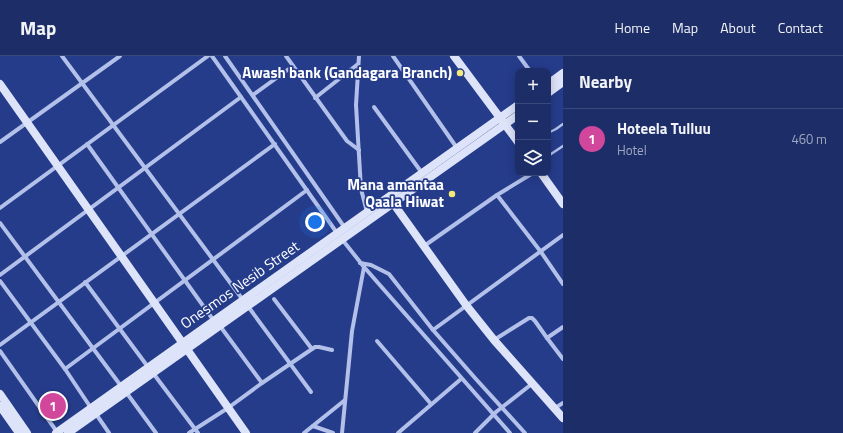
<!DOCTYPE html>
<html lang="en">
<head>
<meta charset="utf-8">
<style>
  :root { --surface:#1c2d68; --page:#25356e; --text:#f1f3f6; --muted:#a0a8c0; --line:#3a497c; --accent:#ea580c }
  body { margin:0; font-family:"Titillium Web",sans-serif; background:var(--page); color:var(--text) }
  .controls { position:absolute; right:12px; top:12px; display:grid; overflow:hidden; border-radius:8px; box-shadow:0 2px 10px #0003 }
  .controls button { width:36px; height:36px; display:grid; place-items:center; padding:0; border:0; border-bottom:1px solid var(--line); background:var(--surface); color:var(--text); font:20px sans-serif }
  .you { position:absolute; left:315px; top:166px; width:14px; height:14px; margin:-10px; border:3px solid #fff; border-radius:50%; background:#1a73e8; box-shadow:0 0 0 6px #1a73e833 }
  .badge { display:grid; place-items:center; width:26px; height:26px; border-radius:50%; background:var(--accent); color:#fff; font-size:13px; font-weight:700 }
  .pin { position:absolute; translate:-50% -50%; border:2px solid #fff; box-shadow:0 1px 4px #0006 }
  .list { margin:0; padding:0; list-style:none }
  h2 { display:flex; justify-content:space-between; align-items:center; height:52px; margin:0; padding:0 16px; font-size:17px }
  h2 small { font-size:13px; font-weight:400; color:var(--muted) }
  .list li { display:grid; grid-template-columns:26px 1fr auto; gap:12px; align-items:center; box-sizing:border-box; height:60px; padding:0 16px; border-top:1px solid var(--line) }
  .list b { display:block; font-size:15px; white-space:nowrap }
  .list p { margin:0; font-size:13px; white-space:nowrap; color:var(--muted) }
  .list em { font-size:13px; font-style:normal; color:var(--muted) }
  .icon { flex:none; width:22px; height:22px; fill:none; stroke:currentColor; stroke-width:2; stroke-linecap:round; stroke-linejoin:round }
  .map { position:relative; flex:none; width:563px; height:377px; overflow:hidden }
  header { display:flex; align-items:center; gap:24px; box-sizing:border-box; height:56px; padding:0 20px; background:var(--surface); border-bottom:1px solid var(--line) }
  header strong { font-size:19px }
  nav { display:flex; gap:22px; margin-inline-start:auto; font-size:14px }
  main { display:flex }
  aside { flex:1; background:var(--surface) }
  .map>svg:first-child { display:block }
  .lines { fill:none; stroke-linecap:round; stroke-linejoin:round }
  .lane { stroke:#b2c0ea; stroke-width:2.5 }
  .street { stroke:#b2c0ea; stroke-width:4 }
  .secondary { stroke:#dde3f8; stroke-width:8 }
  .poi-dot { fill:#f4ea77; stroke:#253c8b; stroke-width:1.5 }
  .labels { text-anchor:middle; stroke-width:3.5; stroke-linejoin:round; paint-order:stroke }
  .poi-label { font-size:15px; font-weight:bold; fill:#fff; stroke:#253c8b; text-anchor:end }
  .street-label { font-size:15px; fill:#fff; stroke:#253c8b }
</style>
</head>
<body>
<header>
<strong>Map</strong>
<nav><a>Home</a><a>Map</a><a>About</a><a>Contact</a></nav>
</header>
<main>
<div class="map">
<svg width="563" height="377" viewBox="0 0 563 377">
  <rect width="100%" height="100%" fill="#253c8b"/>
  <g class="lines">
    <g class="lane">
      <polyline points="548,77 556,73 563,68"/>
      <polyline points="548,100 563,90"/>
    </g>
    <g class="street">
      <polyline points="62,0 243,244"/>
      <polyline points="212,0 337,177"/>
      <polyline points="225,0 345,172"/>
      <polyline points="286,0 347,85 359,94"/>
      <polyline points="359,0 356,49 361,133 367,156"/>
      <polyline points="393,0 457,92"/>
      <polyline points="519,0 530,15"/>
      <polyline points="253,39 293,10"/>
      <polyline points="315,42 358,8"/>
      <polyline points="374,51 422,117"/>
      <polyline points="0,86 120,0"/>
      <polyline points="87,88 214,265"/>
      <polyline points="497,139 541,196 563,228"/>
      <polyline points="0,152 208,0"/>
      <polyline points="0,167 121,330"/>
      <polyline points="341,182 364,211 510,377"/>
      <polyline points="424,190 497,139 533,117"/>
      <polyline points="360,207 371,209 389,218 433,274 475,322 525,377"/>
      <polyline points="0,219 241,41"/>
      <polyline points="0,225 65,313 91,352"/>
      <polyline points="85,226 148,311"/>
      <polyline points="274,243 312,293"/>
      <polyline points="247,249 311,336"/>
      <polyline points="220,270 262,327"/>
      <polyline points="433,274 563,179"/>
      <polyline points="547,282 563,271"/>
      <polyline points="494,284 529,262 532,262 535,265 547,282 563,303"/>
      <polyline points="377,285 431,348"/>
      <polyline points="0,289 275,88"/>
      <polyline points="0,295 57,376"/>
      <polyline points="65,313 307,134"/>
      <polyline points="153,317 198,377"/>
      <polyline points="126,336 156,377"/>
      <polyline points="555,352 563,347"/>
      <polyline points="96,358 109,377"/>
      <polyline points="313,370 333,377"/>
      <polyline points="189,377 228,352 262,327 315,291 319,291 332,294"/>
      <polyline points="304,377 345,344"/>
      <polyline points="342,377 352,275 364,211"/>
      <polyline points="398,377 461,323"/>
      <polyline points="475,377 496,356 533,327"/>
    </g>
    <g class="secondary">
      <polyline points="454,0 518,86"/>
      <polyline points="0,28 246,377"/>
      <polyline points="548,28 563,17"/>
      <polyline points="548,37 563,26"/>
      <polyline points="541,117 563,148"/>
      <polyline points="393,147 466,249 494,284 563,362"/>
      <polyline points="0,338 27,377"/>
      <polyline points="0,350 19,377"/>
      <polyline points="56,377 518,49"/>
      <polyline points="68,377 518,59"/>
    </g>
  </g>
  <g class="poi-dot">
    <circle cx="460" cy="17" r="4"/>
    <circle cx="452" cy="138" r="4"/>
  </g>
  <g class="labels">
    <g class="poi-label">
      <text x="452" y="22">Awash bank (Gandagara Branch)</text>
      <text x="444" y="134">Mana amantaa<tspan x="444" dy="17">Qaala Hiwat</tspan></text>
    </g>
    <g class="street-label">
      <text transform="translate(240 229) rotate(-35)" y="5">Onesmos Nesib Street</text>
    </g>
  </g>
</svg>
<div class="controls">
<button>+</button>
<button>−</button>
<button><svg class="icon" aria-label="layers" viewBox="0 0 24 24"><path d="M12 4l9 5-9 5-9-5zM3 14l9 5 9-5"/></svg></button>
</div>
<div class="you"></div>
<div class="pin badge" style="left:53px;top:350px;background:#d1479c">1</div>
</div>
<aside>
<h2>Nearby<small></small></h2>
<ul class="list">
<li><span class="badge" style="background:#d1479c">1</span><div><b>Hoteela Tulluu</b><p>Hotel</p></div><em>460 m</em></li>
</ul>
</aside>
</main>
</body>
</html>
